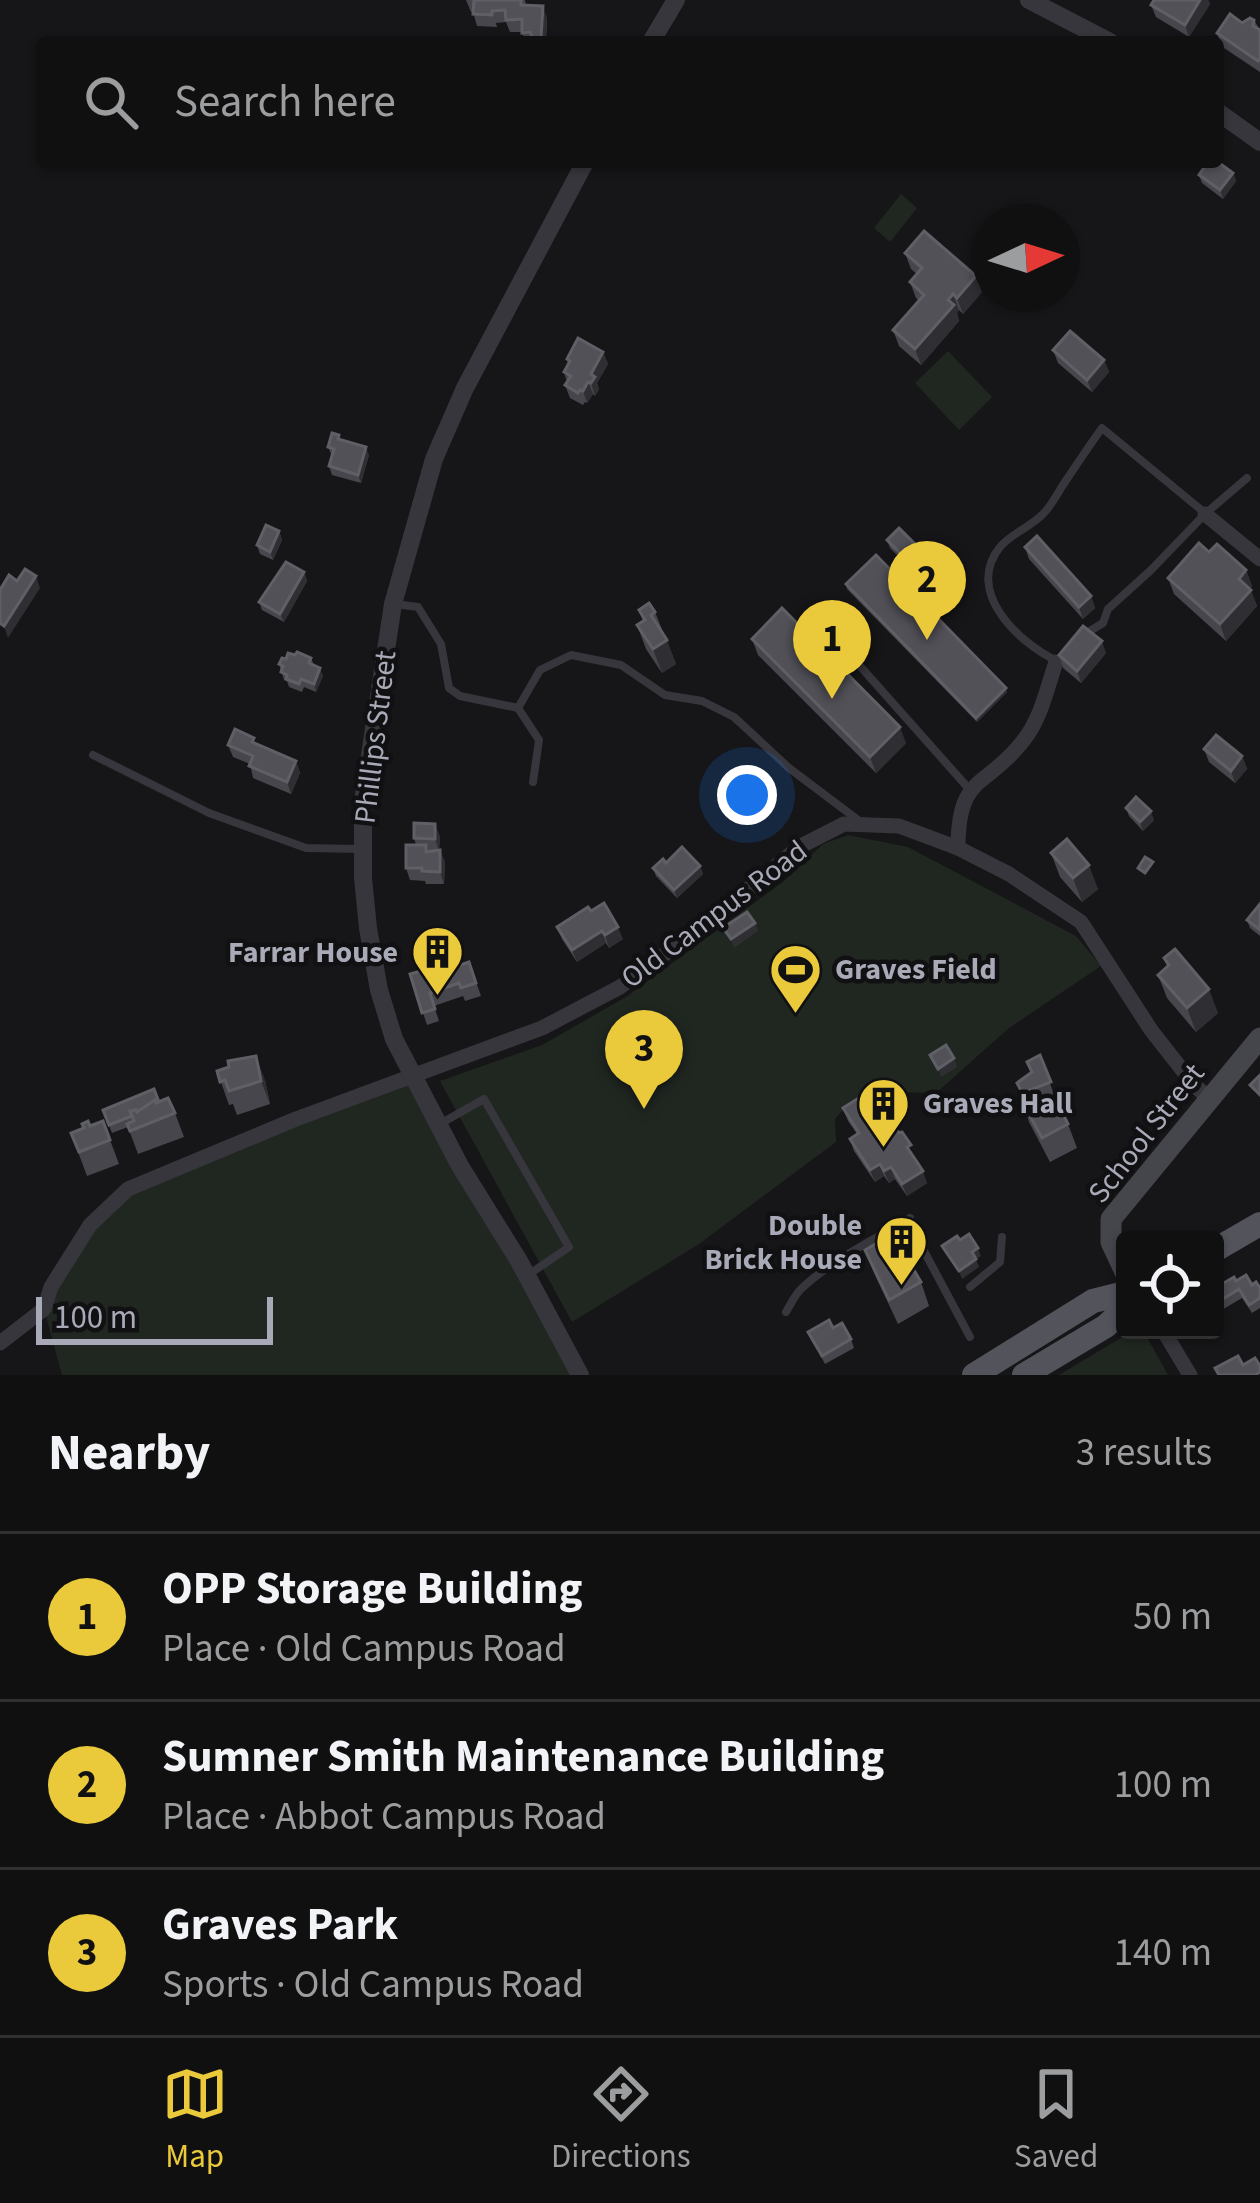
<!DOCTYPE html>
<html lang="en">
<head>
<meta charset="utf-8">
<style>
  :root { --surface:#101011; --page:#19191a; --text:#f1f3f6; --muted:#9c9d9f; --line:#303031; --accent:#eac93b }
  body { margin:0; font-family:"Source Sans 3",sans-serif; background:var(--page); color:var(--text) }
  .controls { position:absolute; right:36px; bottom:36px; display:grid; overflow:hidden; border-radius:12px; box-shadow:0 3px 9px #0004 }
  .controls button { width:108px; height:108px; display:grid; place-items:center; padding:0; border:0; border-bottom:3px solid var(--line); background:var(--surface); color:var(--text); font:60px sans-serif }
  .compass { position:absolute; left:972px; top:204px; width:108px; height:108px; border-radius:50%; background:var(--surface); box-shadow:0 3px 9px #0004; rotate:86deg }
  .scale { position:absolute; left:36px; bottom:30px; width:237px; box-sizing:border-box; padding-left:12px; border:6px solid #a8aab7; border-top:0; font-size:33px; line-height:42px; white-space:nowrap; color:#a8aab7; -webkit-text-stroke:9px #111012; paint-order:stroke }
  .you { position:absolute; left:747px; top:795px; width:42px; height:42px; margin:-30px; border:9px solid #fff; border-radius:50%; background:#1a73e8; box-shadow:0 0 0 18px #1a73e833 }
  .badge { display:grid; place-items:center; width:78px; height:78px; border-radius:50%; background:var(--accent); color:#111; font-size:39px; font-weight:700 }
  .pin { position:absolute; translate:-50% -99px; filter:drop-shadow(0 3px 6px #0008) }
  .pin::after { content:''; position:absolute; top:63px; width:42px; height:36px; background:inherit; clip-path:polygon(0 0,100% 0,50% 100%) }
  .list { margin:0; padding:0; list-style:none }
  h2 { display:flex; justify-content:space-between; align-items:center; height:156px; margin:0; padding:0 48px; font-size:51px }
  h2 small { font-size:39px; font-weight:400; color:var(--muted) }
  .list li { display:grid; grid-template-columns:78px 1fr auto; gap:36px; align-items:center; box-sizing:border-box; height:168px; padding:0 48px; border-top:3px solid var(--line) }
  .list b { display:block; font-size:45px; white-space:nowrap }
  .list p { margin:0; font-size:39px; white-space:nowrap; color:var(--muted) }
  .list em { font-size:39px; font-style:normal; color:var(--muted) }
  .icon { flex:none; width:66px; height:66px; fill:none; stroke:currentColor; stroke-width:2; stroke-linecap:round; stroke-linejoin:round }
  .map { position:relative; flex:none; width:1260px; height:1375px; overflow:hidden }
  .search { position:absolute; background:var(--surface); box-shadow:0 3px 9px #0004; left:36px; right:36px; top:36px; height:132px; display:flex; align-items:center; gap:30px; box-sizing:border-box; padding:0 42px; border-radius:12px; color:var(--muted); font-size:45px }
  .sheet { height:660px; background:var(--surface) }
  nav { display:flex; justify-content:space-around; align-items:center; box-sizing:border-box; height:168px; border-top:3px solid var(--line); background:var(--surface); font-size:33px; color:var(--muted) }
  nav a { display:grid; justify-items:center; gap:6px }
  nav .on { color:var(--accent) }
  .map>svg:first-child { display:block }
  .green { fill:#202721 }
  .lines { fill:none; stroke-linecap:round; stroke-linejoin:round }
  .service { stroke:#36363c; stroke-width:8 }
  .minor { stroke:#36363c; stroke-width:15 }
  .tertiary { stroke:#36363c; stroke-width:18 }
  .secondary { stroke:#45454c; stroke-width:21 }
  .primary { stroke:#53535b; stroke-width:24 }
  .wall { fill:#47464c }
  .shaded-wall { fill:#2f2e32 }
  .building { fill:#525158; stroke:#5f5f66; stroke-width:3 }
  .labels { text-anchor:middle; stroke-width:9; stroke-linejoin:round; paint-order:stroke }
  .street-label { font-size:30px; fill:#a8aab7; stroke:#111012 }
  .poi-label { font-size:30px; font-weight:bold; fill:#a8aab7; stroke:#111012; text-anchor:end }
</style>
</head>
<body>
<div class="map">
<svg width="1260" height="1375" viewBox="0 0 1260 1375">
  <rect width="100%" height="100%" fill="#161517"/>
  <g class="green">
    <polygon points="901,194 917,208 890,242 874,228"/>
    <polygon points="948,351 992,397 959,430 915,383"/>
    <path d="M848,835l60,12 168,89 25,30 -92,62 -73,65c-42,0 -73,-10 -101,26l1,23 -137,102 -127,78 -132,-241 102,-36 84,-48 158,-116 39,-37z"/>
    <polygon points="412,1077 583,1375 62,1375 44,1309 61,1272 128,1189"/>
    <polygon points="1134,1330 1143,1330 1168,1375 1059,1375"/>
  </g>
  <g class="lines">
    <g class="service">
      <polyline points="395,604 418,607 441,644 449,688 460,696 518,708"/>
      <polyline points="812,612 970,790"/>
      <polyline points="1085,634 1103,623 1108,609 1151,570 1205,514 1247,478"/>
      <path d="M1057,661c-38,-18 -93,-69 -57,-114 13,-15 31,-20 44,-34 8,-8 14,-21 21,-31 12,-18 24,-36 37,-54l103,85"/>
      <polyline points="93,755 209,813 306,848 360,849"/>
      <polyline points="533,782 539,740 518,708 540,670 571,655 621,665 665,695 702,701 734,717 789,768 862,823"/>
      <polyline points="438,1125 484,1099 569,1247 528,1275"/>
      <polyline points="909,1223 970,1337"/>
      <polyline points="970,1287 1000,1262 1002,1237"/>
      <path d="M786,1312c5,-8 9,-18 16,-24 20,-19 81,-58 107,-65l1,-5"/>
    </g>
    <g class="minor">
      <polyline points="1205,514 1260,559"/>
      <path d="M958,848c0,-75 28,-59 65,-107 18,-22 24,-53 33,-79"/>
      <polyline points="1163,1330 1190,1375"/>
      <polyline points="0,1343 44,1309 51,1287 90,1225 128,1189 296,1119 542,1028 620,987 711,920 799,847 844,824 899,826 958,848 1009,874 1081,922 1151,1030 1194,1085 1210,1099"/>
    </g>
    <g class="tertiary">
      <polyline points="1029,0 1110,42"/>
      <polyline points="651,42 676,0"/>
      <polyline points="1218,112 1260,142"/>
      <polyline points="580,1375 519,1261 460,1166 394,1039 379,990 368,928 363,878 363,801 393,604 434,459 465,388 585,162"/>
    </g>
    <polyline class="secondary" points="1125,1272 1111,1242 1111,1219 1260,1038"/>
    <g class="primary">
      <polyline points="1215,1250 1260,1224"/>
      <polyline points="974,1375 1093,1301 1125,1293"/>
      <polyline points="1024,1375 1106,1326 1125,1308"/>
    </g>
  </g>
  <g class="wall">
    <polygon points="466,0 525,0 526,5 547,18 546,42 525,42 522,32 510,32 506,22 496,23 497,27 477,26 473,12 471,12"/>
    <polygon points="1154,0 1208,0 1210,4 1189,37 1156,17 1151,5"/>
    <polygon points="1254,20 1260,30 1260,72 1221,46 1217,33 1242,23"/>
    <polygon points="1233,173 1236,181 1223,199 1202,183 1199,175"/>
    <polygon points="905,253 982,292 963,314 959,310 957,313 959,321 921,365 899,346 893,330 919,301 916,298 910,282 917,274 911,269"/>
    <polygon points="1053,350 1104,360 1109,372 1092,392 1058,363"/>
    <polygon points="603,352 608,364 597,383 599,389 595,396 593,394 587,403 585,402 583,405 570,398 565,385 567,382 564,372 568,364 567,359"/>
    <polygon points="339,435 340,440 369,455 361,483 332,475 329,466 332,456 328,447"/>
    <polygon points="279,531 282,540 273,560 260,554 257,545"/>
    <polygon points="887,540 914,543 917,551 905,563 890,548"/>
    <polygon points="1025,547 1091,596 1095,608 1083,619 1029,559"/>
    <polygon points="1209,552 1246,570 1252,586 1250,589 1257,606 1226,641 1174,594 1168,578"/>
    <polygon points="304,572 307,581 284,622 262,610 259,602"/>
    <polygon points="846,584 1007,692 977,722 847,589"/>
    <polygon points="639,610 655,612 676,664 662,673 646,649 637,625 643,621"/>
    <polygon points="752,639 906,743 876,773 758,655"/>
    <polygon points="1106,653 1081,683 1063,668 1059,655"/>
    <polygon points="295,655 311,658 314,665 323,676 316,692 304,687 302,692 289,687 287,681 284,680 279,664 286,659"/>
    <polygon points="256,744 296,761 300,773 291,794 253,778 250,764 233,757 228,745"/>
    <polygon points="1204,749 1242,756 1247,769 1235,783 1209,762"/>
    <polygon points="1126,808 1154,820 1143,831 1129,816"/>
    <polygon points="440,836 439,850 445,862 444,884 426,884 425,881 410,880 406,868 416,845 414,838"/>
    <polygon points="1051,853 1098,889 1082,902 1060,877"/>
    <polygon points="666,863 700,866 703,874 677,898 656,876 653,868"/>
    <polygon points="1260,904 1260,936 1250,928 1247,920"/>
    <polygon points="591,911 623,939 609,948 606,943 577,962 562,939 557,927"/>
    <polygon points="1164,958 1218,1013 1196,1032 1167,998 1158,975 1167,967"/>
    <polygon points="469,962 481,996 465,1001 463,996 434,1006 439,1021 427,1025 410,974 429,976"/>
    <polygon points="1040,1055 1058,1106 1068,1124 1077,1148 1050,1162 1029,1122 1017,1083 1031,1073 1027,1062"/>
    <polygon points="217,1071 265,1080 270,1104 237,1115 233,1104 229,1105"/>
    <polygon points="159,1102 175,1113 184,1137 138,1154 128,1127 112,1133 103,1110"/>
    <polygon points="843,1108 915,1157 927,1183 907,1196 895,1179 889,1183 884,1176 875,1182 854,1151 850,1139 857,1134 848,1121"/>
    <polygon points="103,1121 119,1164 87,1176 71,1133"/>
    <polygon points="865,1250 899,1258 921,1282 929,1306 898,1324 874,1273"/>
    <polygon points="1236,1281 1260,1288 1260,1308 1252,1313 1242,1298 1215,1314 1215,1288"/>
    <polygon points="833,1328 851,1339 854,1348 825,1364 808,1332"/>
  </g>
  <g class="shaded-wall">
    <polygon points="1200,0 1208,0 1210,4 1189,37 1185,25"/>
    <polygon points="543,6 547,18 546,42 543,42 541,38"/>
    <polygon points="1233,173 1236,181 1223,199 1220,190"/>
    <polygon points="976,276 982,292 963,314 957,298"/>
    <polygon points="953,294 959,310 957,313 959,321 921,365 915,349"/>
    <polygon points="603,352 608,364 597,383 599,389 595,396 591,383 591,374"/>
    <polygon points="1104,360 1109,372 1092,392 1087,380"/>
    <polygon points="588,382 593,394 587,403 583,391"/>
    <polygon points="366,447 369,455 361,483 358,475"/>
    <polygon points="279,531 282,540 273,560 270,552"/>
    <polygon points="914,543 917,551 905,563 902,555"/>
    <polygon points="1246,570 1252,586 1245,595 1239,579"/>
    <polygon points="304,572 307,581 284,622 280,614"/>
    <polygon points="36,576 40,588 8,638 4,626"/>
    <polygon points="1251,590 1257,606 1226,641 1220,624"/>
    <polygon points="1091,596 1095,608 1083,619 1079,607"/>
    <polygon points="667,640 676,664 662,673 653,649"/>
    <polygon points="1102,641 1106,653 1081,683 1077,671"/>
    <polygon points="320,668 323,676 316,692 314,684"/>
    <polygon points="1006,688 1007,692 977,722 976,718"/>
    <polygon points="900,727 906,743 876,773 870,757"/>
    <polygon points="1242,756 1247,769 1235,783 1231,771"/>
    <polygon points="296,761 300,773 291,794 287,782"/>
    <polygon points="1151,811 1154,820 1143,831 1140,822"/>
    <polygon points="435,824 440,836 439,851 435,839"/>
    <polygon points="440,850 445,862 444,884 440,872"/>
    <polygon points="1089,865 1098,889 1082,902 1073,878"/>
    <polygon points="700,866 703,874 677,898 674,890"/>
    <polygon points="755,923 758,931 734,948 731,939"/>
    <polygon points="618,927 623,939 609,948 605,935"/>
    <polygon points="602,931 606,943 577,962 572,950"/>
    <polygon points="1209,989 1218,1013 1196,1032 1187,1008"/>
    <polygon points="256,1056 265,1080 270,1104 261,1081"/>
    <polygon points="954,1058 957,1067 941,1077 938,1069"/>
    <polygon points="880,1164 884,1176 875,1182 870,1170"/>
    <polygon points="891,1167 895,1179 889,1183 884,1171"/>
    <polygon points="923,1171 927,1183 907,1196 902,1184"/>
    <polygon points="978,1248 981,1256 976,1259 979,1267 962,1279 959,1271 972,1252"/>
  </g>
  <g class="building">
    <polygon points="474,0 521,0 521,5 543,6 541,38 533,38 530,32 522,33 522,19 506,20 505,10 492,11 492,15 473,14"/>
    <polygon points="1154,0 1200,0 1185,25 1151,5"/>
    <polygon points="1230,14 1242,23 1250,18 1254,20 1253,26 1260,30 1260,58 1258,61 1217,33"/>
    <polygon points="1208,162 1218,162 1233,173 1220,190 1199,175"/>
    <polygon points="924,231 976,276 957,298 953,294 948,300 954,305 915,349 893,330 924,295 910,282 922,268 905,253"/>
    <polygon points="1070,331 1104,360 1087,380 1053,350"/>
    <polygon points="578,338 603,352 591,374 595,377 591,383 588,382 583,391 580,390 578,393 565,385 571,376 564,372 570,361 567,359"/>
    <polygon points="332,433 339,435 338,439 366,447 358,475 329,466 334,449 328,447"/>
    <polygon points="266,525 279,531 270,552 257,545"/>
    <polygon points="899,528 914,543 902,555 887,540"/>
    <polygon points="1037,536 1091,596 1079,607 1025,547"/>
    <polygon points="1199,543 1209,552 1217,544 1246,570 1239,579 1251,590 1220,624 1168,578"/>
    <polygon points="876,555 1006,688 976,718 846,584"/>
    <polygon points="286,562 304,572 280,614 259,602"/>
    <polygon points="25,569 36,576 4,626 0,623 0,590 9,575 17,581"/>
    <polygon points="649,603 655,612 651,615 667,640 653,649 637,625 645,620 639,610"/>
    <polygon points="782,608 900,727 870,757 752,639"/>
    <polygon points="1083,626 1102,641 1077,671 1059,655"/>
    <polygon points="297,652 311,658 309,663 320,668 314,684 301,679 299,684 286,679 287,675 281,672 283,666 279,664 282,658 286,659 288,653 295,655"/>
    <polygon points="235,729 254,738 252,742 296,761 287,782 249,766 253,756 228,745"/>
    <polygon points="1216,735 1242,756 1231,771 1204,749"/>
    <polygon points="1136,797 1151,811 1140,822 1126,808"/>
    <polygon points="414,823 435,824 435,839 414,838"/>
    <polygon points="1067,839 1089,865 1073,878 1051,853"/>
    <polygon points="406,845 426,845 426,852 440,850 440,872 422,871 422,868 406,868"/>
    <polygon points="682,847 700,866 674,890 653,868 663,859 666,863"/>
    <polygon points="1145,857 1153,862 1145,873 1138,868"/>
    <polygon points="604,903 618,927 605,935 602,931 572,950 557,927 588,907 591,911"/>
    <polygon points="1260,904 1260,930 1247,920"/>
    <polygon points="747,912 755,923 731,939 723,928"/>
    <polygon points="1175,949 1209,989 1187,1008 1158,975 1169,965 1164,958"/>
    <polygon points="469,962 476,983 461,988 459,983 430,993 435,1009 422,1013 410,974 427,969 429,976"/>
    <polygon points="946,1045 954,1058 938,1069 930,1055"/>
    <polygon points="1040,1055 1051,1082 1030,1090 1037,1104 1053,1095 1068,1124 1042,1138 1020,1098 1024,1096 1017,1083 1032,1072 1027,1062"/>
    <polygon points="256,1056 261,1081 229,1091 225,1080 220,1082 217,1071 229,1067 228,1061"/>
    <polygon points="1260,1075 1260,1095 1250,1085"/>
    <polygon points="154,1089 159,1102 156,1103 155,1100 137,1112 136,1110 130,1111 132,1116 109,1125 103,1110"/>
    <polygon points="870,1091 899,1133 902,1132 911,1145 907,1147 923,1171 902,1184 891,1167 884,1171 880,1164 870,1170 850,1139 859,1133 843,1108"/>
    <polygon points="168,1098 175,1113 130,1131 127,1124 134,1121 130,1111 136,1110 137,1112 155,1100 156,1103"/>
    <polygon points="88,1121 90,1126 103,1121 110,1140 79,1152 71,1133 84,1128 82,1124"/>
    <polygon points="969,1234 978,1248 972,1252 976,1259 959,1271 942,1246 957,1236 960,1240"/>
    <polygon points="887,1237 899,1258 905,1255 921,1282 889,1300 865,1250"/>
    <polygon points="1246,1275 1252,1285 1256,1282 1260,1288 1260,1298 1249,1305 1239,1289 1215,1304 1215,1288 1234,1277 1236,1281"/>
    <polygon points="829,1320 833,1328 842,1323 851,1339 822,1356 808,1332"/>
    <polygon points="1238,1356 1243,1365 1255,1358 1260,1366 1260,1372 1255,1375 1219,1375 1215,1368"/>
  </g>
  <defs>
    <symbol id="building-pin" viewBox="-11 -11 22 30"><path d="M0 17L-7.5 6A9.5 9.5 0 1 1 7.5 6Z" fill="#eac93b" stroke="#111012"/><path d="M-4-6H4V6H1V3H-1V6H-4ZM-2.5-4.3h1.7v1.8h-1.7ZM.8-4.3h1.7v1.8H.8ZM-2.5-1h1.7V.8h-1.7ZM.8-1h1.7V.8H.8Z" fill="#111"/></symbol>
    <symbol id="stadium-pin" viewBox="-11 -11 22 30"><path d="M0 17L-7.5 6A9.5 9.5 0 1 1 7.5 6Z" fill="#eac93b" stroke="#111012"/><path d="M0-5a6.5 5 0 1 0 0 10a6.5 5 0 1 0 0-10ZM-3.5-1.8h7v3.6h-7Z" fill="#111"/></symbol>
  </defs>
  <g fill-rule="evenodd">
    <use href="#building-pin" x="408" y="922" width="59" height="81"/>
    <use href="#stadium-pin" x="766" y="940" width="59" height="81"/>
    <use href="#building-pin" x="854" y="1074" width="59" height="81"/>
    <use href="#building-pin" x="872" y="1212" width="59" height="81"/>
  </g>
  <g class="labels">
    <g class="street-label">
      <text transform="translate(375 737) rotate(-83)" y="10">Phillips Street</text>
      <text transform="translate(714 914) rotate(-37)" y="10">Old Campus Road</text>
      <text transform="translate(1146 1133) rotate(-52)" y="10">School Street</text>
    </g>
    <g class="poi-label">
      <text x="398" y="962">Farrar House</text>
      <text x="835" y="979" text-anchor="start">Graves Field</text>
      <text x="923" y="1113" text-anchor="start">Graves Hall</text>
      <text x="862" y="1235">Double<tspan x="862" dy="34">Brick House</tspan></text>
    </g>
  </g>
</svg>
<div class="controls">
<button><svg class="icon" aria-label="locate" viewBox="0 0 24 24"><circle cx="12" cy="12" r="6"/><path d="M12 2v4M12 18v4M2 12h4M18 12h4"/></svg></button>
</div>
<svg class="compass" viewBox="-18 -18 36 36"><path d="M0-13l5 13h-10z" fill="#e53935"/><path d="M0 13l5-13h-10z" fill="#9c9d9f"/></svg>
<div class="scale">100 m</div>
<div class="you"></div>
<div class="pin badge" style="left:832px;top:699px">1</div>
<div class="pin badge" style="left:927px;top:640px">2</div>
<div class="pin badge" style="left:644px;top:1109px">3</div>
<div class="search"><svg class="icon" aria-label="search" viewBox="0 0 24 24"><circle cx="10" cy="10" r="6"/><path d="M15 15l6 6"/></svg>Search here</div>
</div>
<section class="sheet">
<h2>Nearby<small>3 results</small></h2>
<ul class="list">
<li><span class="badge">1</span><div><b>OPP Storage Building</b><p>Place · Old Campus Road</p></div><em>50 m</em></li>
<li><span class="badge">2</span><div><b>Sumner Smith Maintenance Building</b><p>Place · Abbot Campus Road</p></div><em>100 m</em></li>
<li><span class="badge">3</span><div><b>Graves Park</b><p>Sports · Old Campus Road</p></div><em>140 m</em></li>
</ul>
</section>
<nav>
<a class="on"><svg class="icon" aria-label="map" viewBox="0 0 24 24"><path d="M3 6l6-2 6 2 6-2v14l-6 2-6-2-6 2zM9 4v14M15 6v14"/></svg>Map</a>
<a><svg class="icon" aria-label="directions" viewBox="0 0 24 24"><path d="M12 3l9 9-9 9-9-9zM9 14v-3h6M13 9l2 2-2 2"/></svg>Directions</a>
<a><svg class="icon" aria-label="saved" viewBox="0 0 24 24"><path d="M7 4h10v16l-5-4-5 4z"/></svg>Saved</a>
</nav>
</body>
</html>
